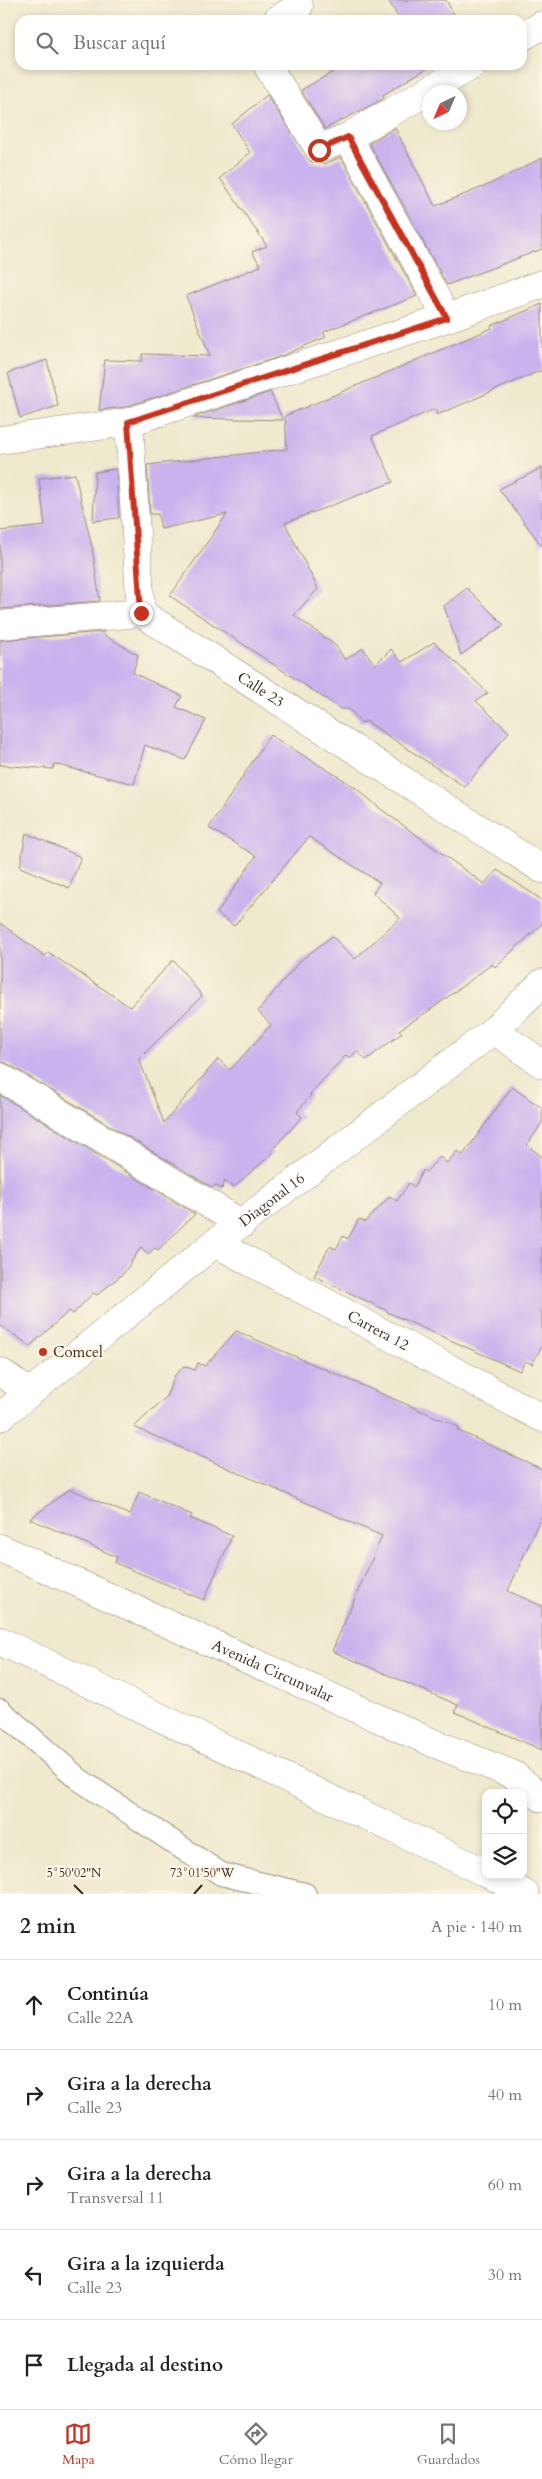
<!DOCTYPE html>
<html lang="es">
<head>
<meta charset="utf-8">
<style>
  :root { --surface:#fff; --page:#f6f6f6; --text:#202124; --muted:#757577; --line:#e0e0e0; --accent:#c8321e }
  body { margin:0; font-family:Cardo,serif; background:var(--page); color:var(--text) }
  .controls { position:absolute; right:15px; bottom:15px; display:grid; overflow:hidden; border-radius:10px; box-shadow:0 2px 8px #0003 }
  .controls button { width:45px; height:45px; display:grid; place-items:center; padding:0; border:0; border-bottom:1px solid var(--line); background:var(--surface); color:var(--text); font:25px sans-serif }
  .compass { position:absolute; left:422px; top:85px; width:45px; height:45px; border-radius:50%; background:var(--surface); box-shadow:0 2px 8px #0003; rotate:224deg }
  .stop { position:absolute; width:15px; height:15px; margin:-11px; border:4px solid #c8321e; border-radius:50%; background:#fff }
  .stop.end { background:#c8321e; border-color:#fff; box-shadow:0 1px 5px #0008 }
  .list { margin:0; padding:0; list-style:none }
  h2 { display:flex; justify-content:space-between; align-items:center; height:65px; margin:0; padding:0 20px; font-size:21px }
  h2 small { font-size:16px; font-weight:400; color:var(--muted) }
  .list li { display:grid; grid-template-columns:32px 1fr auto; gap:15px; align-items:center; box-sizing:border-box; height:90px; padding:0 20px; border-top:1px solid var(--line) }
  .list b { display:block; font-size:19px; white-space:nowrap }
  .list p { margin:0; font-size:16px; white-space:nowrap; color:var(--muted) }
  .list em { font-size:16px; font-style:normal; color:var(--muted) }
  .icon { flex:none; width:28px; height:28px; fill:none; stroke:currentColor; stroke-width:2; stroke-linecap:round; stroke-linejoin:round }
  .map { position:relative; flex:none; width:542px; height:1894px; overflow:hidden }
  .search { position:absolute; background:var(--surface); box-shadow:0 2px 8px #0003; left:15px; right:15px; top:15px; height:55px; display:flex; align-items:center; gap:12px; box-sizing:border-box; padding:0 18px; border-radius:15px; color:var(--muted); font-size:19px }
  .sheet { height:515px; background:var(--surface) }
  nav { display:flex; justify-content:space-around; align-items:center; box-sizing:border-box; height:70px; border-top:1px solid var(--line); background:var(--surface); font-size:14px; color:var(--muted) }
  nav a { display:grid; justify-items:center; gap:2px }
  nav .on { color:var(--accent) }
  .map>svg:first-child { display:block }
  .building { fill:#c9b2ee }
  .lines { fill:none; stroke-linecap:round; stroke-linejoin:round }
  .lane-casing { stroke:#958a76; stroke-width:24 }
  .street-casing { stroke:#958a76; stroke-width:29 }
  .secondary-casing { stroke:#958a76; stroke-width:29 }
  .lane { stroke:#fff; stroke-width:22 }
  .street { stroke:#fff; stroke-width:28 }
  .secondary { stroke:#fff; stroke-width:28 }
  .route { stroke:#c8321e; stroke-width:6 }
  .ticks { fill:none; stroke:#3b2a1e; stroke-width:2 }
  .poi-dot { fill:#c8321e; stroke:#fcf5e5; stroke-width:2 }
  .labels { text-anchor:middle; stroke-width:4.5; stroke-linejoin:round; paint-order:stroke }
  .street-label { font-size:15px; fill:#3b2a1e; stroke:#fcf5e5 }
  .poi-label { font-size:15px; fill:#3b2a1e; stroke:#fcf5e5; text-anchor:start }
  .ticks-label { font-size:12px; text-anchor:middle; fill:#3b2a1e; stroke:#fcf5e5; stroke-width:4.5; stroke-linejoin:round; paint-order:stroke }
</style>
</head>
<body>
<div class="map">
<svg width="542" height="1894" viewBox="0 0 542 1894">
  <rect width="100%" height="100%" fill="#fcf5e5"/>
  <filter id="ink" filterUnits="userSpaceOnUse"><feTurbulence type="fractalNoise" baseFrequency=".02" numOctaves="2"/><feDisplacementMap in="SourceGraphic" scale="10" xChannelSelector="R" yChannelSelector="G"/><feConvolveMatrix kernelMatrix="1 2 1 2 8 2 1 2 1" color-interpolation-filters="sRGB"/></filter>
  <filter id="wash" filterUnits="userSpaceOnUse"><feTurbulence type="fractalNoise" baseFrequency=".0096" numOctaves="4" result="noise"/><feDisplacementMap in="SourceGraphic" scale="20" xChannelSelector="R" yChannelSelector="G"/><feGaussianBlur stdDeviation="1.12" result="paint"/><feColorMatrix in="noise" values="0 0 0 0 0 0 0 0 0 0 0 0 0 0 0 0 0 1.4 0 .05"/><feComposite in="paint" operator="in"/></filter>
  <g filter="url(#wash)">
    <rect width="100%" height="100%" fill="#efe9cd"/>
    <g id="blocks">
      <g class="building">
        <polygon points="388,0 446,0 457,20 400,20"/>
        <polygon points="345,65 432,65 383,95 384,98 381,100 325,129 301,90"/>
        <polygon points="267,95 311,162 325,164 341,157 417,296 323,332 326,337 279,357 125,407 99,410 105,360 142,361 142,354 210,356 186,296 261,266 252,252 267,246 220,178 250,153 232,124"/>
        <polygon points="395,128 435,206 488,185 542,158 542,249 447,285 369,143"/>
        <polygon points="542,304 542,370 437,415 435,409 372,436 393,482 285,523 318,589 294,615 336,646 345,660 363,648 375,665 391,649 402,662 434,642 488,693 476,701 509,732 465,787 366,721 362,723 349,709 341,709 170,596 227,514 161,529 158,514 150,514 147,465 287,449 285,416 492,328 491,326"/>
        <polygon points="47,360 58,406 20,418 8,373"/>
        <polygon points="270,392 283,420 192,418"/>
        <polygon points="542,468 542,546 499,489"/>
        <polygon points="116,469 119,518 93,521 95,472"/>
        <polygon points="75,474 92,547 100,601 0,609 0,531 45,526 39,478"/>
        <polygon points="467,588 504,625 461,655 444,606"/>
        <polygon points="104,632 104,635 138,655 133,673 182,696 176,707 206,720 185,760 145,745 134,784 54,764 53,769 0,765 0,640"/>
        <polygon points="270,735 352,785 382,810 484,884 497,870 542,900 542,924 495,967 492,964 433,1008 399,1030 402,1033 366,1060 357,1051 350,1058 346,1055 310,1094 311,1095 297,1112 302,1117 271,1151 273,1153 234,1187 225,1181 222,1189 215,1185 213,1188 8,1064 0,1061 0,923 45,956 48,952 130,1007 173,960 189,979 202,996 139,1059 164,1123 218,1059 230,1070 271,1025 258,1011 300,961 332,936 355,959 400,918 373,893 380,883 309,837 234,926 217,913 256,856 209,828"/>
        <polygon points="26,833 81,857 69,888 20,867"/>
        <polygon points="512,1087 542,1108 542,1123 527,1145 542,1157 542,1346 532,1364 525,1361 520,1371 387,1312 388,1311 314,1276 330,1246 336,1249 343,1236 348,1239 359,1219 365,1222 390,1196 397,1201 409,1183 414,1187 423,1170 426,1172 440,1157 447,1163 457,1151 463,1155"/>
        <polygon points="0,1095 195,1214 158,1250 155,1248 148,1254 141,1247 124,1273 97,1295 93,1293 73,1314 69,1311 30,1346 0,1325"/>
        <polygon points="236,1331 459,1427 457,1430 542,1469 542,1515 508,1591 542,1606 542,1750 455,1712 458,1705 332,1651 382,1536 134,1427 166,1397 175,1375 184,1366 195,1370 198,1363 205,1366"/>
        <polygon points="70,1489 130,1515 139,1492 192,1515 190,1518 232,1536 204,1600 115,1563 117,1557 30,1519"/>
      </g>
    </g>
  </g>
  <g filter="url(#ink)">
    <use href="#blocks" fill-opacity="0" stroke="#958a76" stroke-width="1"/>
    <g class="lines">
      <defs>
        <polyline id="lane" points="0,1710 80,1780 221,1874 305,1894"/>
        <g id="street">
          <polyline points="277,20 299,6"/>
          <polyline points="522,37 542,25"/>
          <polyline points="267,65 319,149 348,137 473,65"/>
          <polyline points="348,137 447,318"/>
          <polyline points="129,422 141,613"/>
          <polyline points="0,440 129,422 447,318 542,284"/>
          <path id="s1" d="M141,613l401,256"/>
          <polyline points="0,625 141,613"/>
          <polyline points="494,1030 542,1064"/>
          <polyline points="0,1077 242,1224"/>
          <path id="s2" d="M215,1243l327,175"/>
          <polyline points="0,1372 29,1392"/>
          <path id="s3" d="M0,1417l215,-174 279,-213 48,-47"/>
        </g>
        <g id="secondary">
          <path id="s4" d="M0,1548l433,195 81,32 28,23"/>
          <polyline points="0,1641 486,1873"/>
          <polyline points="491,1875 525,1894"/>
        </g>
      </defs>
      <use href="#lane" class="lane-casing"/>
      <use href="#street" class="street-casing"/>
      <use href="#secondary" class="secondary-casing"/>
      <use href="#lane" class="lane"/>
      <use href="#street" class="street"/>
      <use href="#secondary" class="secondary"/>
    </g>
  </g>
  <g class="lines" filter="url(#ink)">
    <polyline class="route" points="141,613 128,422 447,318 348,137 319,150"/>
  </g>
  <path class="ticks" d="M74,1885l9,9M194,1894l8,-9"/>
  <circle class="poi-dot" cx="43" cy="1352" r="5"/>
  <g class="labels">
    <g class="street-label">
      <text dy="5" stroke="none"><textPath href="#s1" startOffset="142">Calle 23</textPath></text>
      <text dy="5" stroke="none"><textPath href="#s3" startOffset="348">Diagonal 16</textPath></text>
      <text dy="5" stroke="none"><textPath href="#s2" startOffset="185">Carrera 12</textPath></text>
      <text dy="5" stroke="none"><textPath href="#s4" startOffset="299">Avenida Circunvalar</textPath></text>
    </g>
    <g class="poi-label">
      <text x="53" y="1357">Comcel</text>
    </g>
  </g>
  <g class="ticks-label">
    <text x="202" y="1877">73°01'50"W</text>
    <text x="74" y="1877">5°50'02"N</text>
  </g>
</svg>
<div class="controls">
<button><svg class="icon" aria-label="locate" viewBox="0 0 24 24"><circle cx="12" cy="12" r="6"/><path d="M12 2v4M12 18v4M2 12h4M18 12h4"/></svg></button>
<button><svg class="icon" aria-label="layers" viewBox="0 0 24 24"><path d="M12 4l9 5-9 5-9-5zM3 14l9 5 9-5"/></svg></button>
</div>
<svg class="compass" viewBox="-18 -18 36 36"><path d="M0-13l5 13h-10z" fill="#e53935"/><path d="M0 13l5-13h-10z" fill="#757577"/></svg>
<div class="stop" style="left:319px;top:150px"></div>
<div class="stop end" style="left:141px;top:613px"></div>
<div class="search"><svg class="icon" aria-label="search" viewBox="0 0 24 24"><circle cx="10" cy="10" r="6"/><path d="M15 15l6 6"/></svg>Buscar aquí</div>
</div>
<section class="sheet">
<h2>2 min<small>A pie · 140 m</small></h2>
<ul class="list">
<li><svg class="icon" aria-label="ahead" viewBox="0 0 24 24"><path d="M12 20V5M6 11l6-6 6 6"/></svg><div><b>Continúa</b><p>Calle 22A</p></div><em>10 m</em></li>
<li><svg class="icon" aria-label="right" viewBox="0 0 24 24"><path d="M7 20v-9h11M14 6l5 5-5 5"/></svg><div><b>Gira a la derecha</b><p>Calle 23</p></div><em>40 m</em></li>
<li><svg class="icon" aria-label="right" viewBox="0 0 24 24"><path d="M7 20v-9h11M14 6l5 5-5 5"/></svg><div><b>Gira a la derecha</b><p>Transversal 11</p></div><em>60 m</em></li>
<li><svg class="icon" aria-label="left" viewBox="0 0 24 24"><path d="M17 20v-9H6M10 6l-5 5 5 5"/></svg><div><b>Gira a la izquierda</b><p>Calle 23</p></div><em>30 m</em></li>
<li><svg class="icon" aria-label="arrive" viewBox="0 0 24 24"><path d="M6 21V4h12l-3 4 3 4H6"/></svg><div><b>Llegada al destino</b></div></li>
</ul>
</section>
<nav>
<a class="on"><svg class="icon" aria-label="map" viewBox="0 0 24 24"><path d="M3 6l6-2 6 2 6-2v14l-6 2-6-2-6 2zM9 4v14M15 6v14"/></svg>Mapa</a>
<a><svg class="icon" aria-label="directions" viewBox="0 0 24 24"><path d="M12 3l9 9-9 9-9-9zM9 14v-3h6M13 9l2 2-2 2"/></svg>Cómo llegar</a>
<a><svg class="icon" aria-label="saved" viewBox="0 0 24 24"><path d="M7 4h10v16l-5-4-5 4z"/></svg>Guardados</a>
</nav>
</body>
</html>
